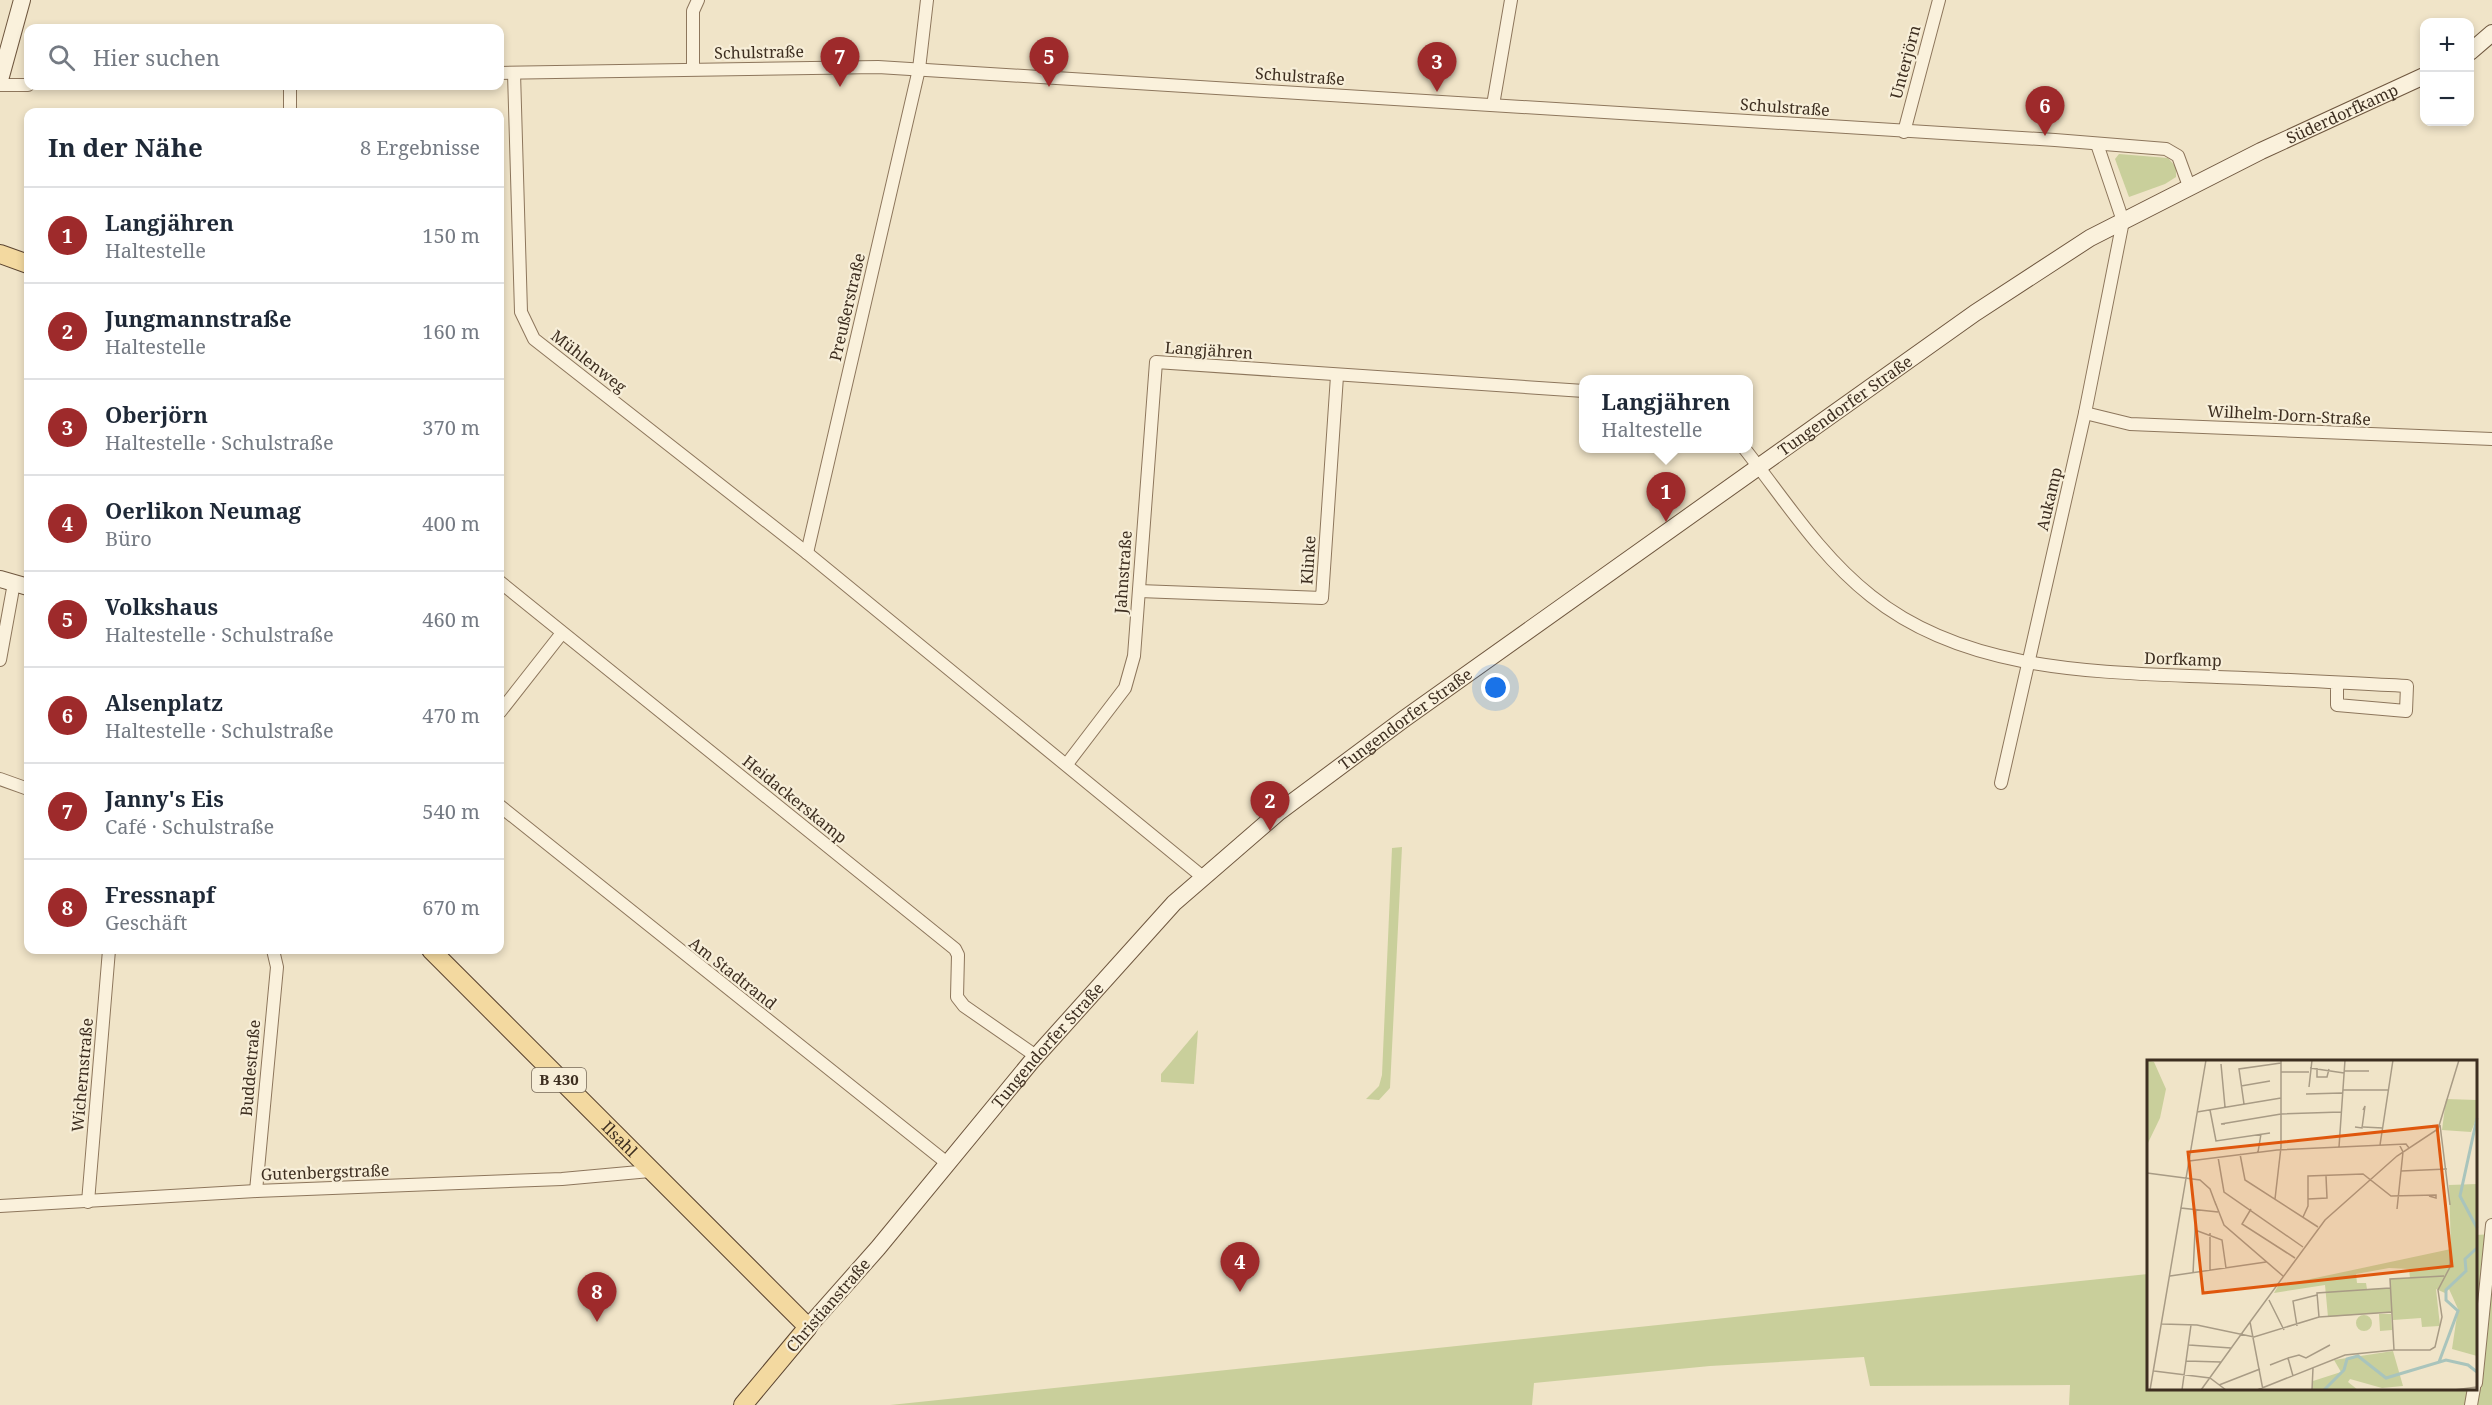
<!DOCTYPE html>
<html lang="de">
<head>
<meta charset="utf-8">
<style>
  :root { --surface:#fff; --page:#f2f2f3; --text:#1f2937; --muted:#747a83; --line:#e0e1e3; --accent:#9e2a2b }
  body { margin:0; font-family:"Noto Serif",serif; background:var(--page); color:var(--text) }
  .controls { position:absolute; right:18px; top:18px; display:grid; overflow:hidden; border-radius:12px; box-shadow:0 3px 9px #0003 }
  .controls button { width:54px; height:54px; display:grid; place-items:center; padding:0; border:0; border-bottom:2px solid var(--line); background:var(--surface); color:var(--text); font:30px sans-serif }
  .you { position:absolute; left:1496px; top:688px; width:21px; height:21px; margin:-15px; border:4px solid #fff; border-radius:50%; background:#1a73e8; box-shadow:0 0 0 9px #1a73e833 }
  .badge { display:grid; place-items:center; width:39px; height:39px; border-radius:50%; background:var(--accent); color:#fff; font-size:20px; font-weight:700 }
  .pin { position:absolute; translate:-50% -50px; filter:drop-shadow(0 2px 3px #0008) }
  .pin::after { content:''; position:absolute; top:32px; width:21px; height:18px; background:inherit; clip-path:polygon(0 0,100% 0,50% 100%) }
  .popup { position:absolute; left:1579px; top:375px; width:174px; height:78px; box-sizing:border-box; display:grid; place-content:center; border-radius:12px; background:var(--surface); filter:drop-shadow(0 2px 4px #0005); font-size:20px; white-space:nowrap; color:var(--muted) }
  .popup b { font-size:22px; color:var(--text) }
  .popup::after { content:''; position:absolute; left:50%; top:100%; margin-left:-12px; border:12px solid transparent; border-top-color:var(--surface) }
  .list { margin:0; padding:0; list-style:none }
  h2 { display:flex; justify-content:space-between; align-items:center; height:78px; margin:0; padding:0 24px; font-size:26px }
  h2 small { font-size:20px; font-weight:400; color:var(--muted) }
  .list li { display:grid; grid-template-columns:39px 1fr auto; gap:18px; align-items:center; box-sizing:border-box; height:96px; padding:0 24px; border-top:2px solid var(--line) }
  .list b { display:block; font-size:22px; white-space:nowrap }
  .list p { margin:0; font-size:20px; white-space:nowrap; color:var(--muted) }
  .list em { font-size:20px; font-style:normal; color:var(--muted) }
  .icon { flex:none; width:33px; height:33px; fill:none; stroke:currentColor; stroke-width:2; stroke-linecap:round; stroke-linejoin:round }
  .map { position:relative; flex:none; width:2492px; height:1405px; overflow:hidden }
  .search { position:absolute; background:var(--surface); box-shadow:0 3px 9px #0003; left:24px; top:24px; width:480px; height:66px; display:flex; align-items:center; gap:15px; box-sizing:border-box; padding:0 21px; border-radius:12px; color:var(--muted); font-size:22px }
  .panel { position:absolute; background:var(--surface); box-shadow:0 3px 9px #0003; left:24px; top:108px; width:480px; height:846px; border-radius:12px }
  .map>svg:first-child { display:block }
  .green { fill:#c9cf9b }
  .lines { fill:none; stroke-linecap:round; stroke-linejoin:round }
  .minor-casing { stroke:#8d765c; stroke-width:14 }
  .secondary-casing { stroke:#6f573f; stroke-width:18 }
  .primary-casing { stroke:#5b4430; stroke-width:20 }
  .minor { stroke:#faf1dc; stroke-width:12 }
  .secondary { stroke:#faf1dc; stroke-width:16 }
  .primary { stroke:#f3d9a0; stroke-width:18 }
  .labels { text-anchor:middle; stroke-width:4.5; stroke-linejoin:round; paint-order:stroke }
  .shield { fill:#f7eed8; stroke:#756857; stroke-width:1.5 }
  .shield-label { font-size:15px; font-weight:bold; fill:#3d2e20 }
  .street-label { font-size:16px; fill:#3d2e20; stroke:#f7eed8 }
  .inset-river { fill:none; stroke:#a9c4bc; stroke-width:3 }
  .inset-road { fill:none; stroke:#a89b85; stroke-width:1.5 }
  .view { fill:#df570d; fill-opacity:0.15; stroke:#df570d; stroke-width:3 }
  .inset-edge { fill:none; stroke:#3d2e20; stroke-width:3 }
</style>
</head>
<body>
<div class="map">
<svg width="2492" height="1405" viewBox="0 0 2492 1405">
  <rect width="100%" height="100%" fill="#f0e4c8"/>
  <g class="green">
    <polygon points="2119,154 2168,158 2176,167 2176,177 2165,184 2129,197 2115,159"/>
    <polygon points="1402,847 1390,1088 1379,1100 1366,1099 1379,1086 1382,1075 1392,848"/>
    <polygon points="1198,1030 1194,1084 1161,1082 1161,1074"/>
    <polygon points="2492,1234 2492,1405 2069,1405 2070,1385 1870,1386 1864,1357 1710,1366 1534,1383 1532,1405 890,1405 2148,1274 2148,1388 2476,1388 2476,1235"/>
  </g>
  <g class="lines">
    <defs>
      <g id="minor">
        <polyline points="693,69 693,11 698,0"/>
        <polyline points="500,73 878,67 2055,140 2166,149 2178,156 2189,186"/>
        <polyline points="514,73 521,312 534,339 807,553 1204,878"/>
        <polyline points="0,85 28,85"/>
        <polyline points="1493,105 1511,0"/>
        <polyline points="290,112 290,86"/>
        <polyline points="1904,132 1939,0"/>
        <polyline points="2085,413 2130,424 2492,439"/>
        <path d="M1744,448c41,52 75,107 127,148 96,77 229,76 346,81 64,2 127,6 190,9l-1,25 -69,-6v-22"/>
        <polyline points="807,553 919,69 927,0"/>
        <polyline points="500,582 955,949 958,955 957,997 964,1006 1036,1056"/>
        <polyline points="1139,591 1322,598 1337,376"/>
        <polyline points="0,660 14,583"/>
        <polyline points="500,712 562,633"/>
        <polyline points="1067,764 1125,688 1134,656 1156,362 1584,391"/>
        <polyline points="0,779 28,789"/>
        <polyline points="2001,783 2085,413 2123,221 2097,144"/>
        <polyline points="500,806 947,1163"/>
        <polyline points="256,1191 277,967 273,950"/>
        <polyline points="88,1202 109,950"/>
        <polyline points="0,1206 256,1191 562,1179 650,1171"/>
        <polyline points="2476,1383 2492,1225"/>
        <polyline points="2471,1405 2474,1388"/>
      </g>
      <g id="secondary">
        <polyline points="2470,52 2492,33"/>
        <polyline points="0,80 22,0"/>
        <polyline points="0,579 28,587"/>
        <path id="s1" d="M808,1327l70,-79 153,-186 143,-159 105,-91 125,-93 571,-406 115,-75 171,-87 163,-75"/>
      </g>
      <g id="primary">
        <polyline points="0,254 28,264"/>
        <path id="s2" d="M431,950l377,377 -65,78"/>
      </g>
    </defs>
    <use href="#minor" class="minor-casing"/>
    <use href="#secondary" class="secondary-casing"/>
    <use href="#primary" class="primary-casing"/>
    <use href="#minor" class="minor"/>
    <use href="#secondary" class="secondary"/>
    <use href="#primary" class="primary"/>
  </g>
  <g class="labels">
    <rect class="shield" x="532" y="1068" width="54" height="24" rx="4.5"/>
    <g class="shield-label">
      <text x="559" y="1085">B 430</text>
    </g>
    <g class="street-label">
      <text transform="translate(759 52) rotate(-1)" y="6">Schulstraße</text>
      <text transform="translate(1905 62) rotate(-75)" y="6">Unterjörn</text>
      <text transform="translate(1300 76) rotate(4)" y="6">Schulstraße</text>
      <text transform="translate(1785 107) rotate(4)" y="6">Schulstraße</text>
      <text dy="6" stroke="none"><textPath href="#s1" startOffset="1974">Süderdorfkamp</textPath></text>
      <text transform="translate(847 307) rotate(-77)" y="6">Preußerstraße</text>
      <text transform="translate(1209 350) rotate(4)" y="6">Langjähren</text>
      <text transform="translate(589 361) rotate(38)" y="6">Mühlenweg</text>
      <text dy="6" stroke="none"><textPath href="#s1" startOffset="1396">Tungendorfer Straße</textPath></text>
      <text transform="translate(2289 415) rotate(3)" y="6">Wilhelm-Dorn-Straße</text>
      <text transform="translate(2049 499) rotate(-77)" y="6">Aukamp</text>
      <text transform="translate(1308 560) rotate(-86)" y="6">Klinke</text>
      <text transform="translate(1123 572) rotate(-86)" y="6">Jahnstraße</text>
      <text transform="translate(2183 659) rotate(2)" y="6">Dorfkamp</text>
      <text dy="6" stroke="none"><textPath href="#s1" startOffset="856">Tungendorfer Straße</textPath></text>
      <text transform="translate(795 799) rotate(39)" y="6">Heidackerskamp</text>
      <text transform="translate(733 973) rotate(38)" y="6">Am Stadtrand</text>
      <text dy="6" stroke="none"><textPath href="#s1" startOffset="370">Tungendorfer Straße</textPath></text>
      <text transform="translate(250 1068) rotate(-85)" y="6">Buddestraße</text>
      <text transform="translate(82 1075) rotate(-85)" y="6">Wichernstraße</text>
      <text dy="6" stroke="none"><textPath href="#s2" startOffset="267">Ilsahl</textPath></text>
      <text transform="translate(325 1172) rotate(-2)" y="6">Gutenbergstraße</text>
      <text transform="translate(828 1305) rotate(-49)" y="6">Christianstraße</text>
    </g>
  </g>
  <g transform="translate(2147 1060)">
    <rect width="330" height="330" fill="#f0e4c8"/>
    <path d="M0,0l7,2 12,27 -6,29 -13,27zM299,39l31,1v17l-6,15 -29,-2zM330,124v172l-25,-7 6,-40 -9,-20 -4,4 -9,-4 4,37 -18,1 -1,-9 -28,2 -1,-8 -64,5 -3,-32 -51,8 4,-7 173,-37 -2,-64zM242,208l20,1 1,9 -20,1v9l-23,1 -1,-6h-9l-1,-9zM232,254h12l1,16 -12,1zM209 263a8 8 0 1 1 16 0a8 8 0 1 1-16 0ZM246,291l10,35 -21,2 -32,-9 -2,3 10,8h-46l1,-9 28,-9 -7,-12z" fill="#c9cf9b" fill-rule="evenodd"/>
    <path class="inset-river" d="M330,58l-17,78 17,32M292,302l19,-51 -12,-11v-10l20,-19 -1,-12 12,-11M177,330l20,-20 3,-11 11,-3 28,22 60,-18 22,5 9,7"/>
    <path class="inset-road" d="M59,0l-25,148 37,4M74,4l4,43M163,8l34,5M170,8v9h10l2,-8M197,11h25M134,12h28M94,26l29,-5M162,27l3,-27M196,30h45M159,34l36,-1M97,44l-5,-35 42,-6M63,50l6,31 54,-8M50,52l84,-14M78,64h-4l60,-10 60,-2M293,65l10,80M208,67l7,1 3,-22 -2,4M216,67l20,1M233,85l13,-85M192,87l6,-87M111,92l3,-18M93,94l5,26 73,47M71,97l6,35 79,55M42,101l88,-11 129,-6 3,4M254,111l46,-2M0,113l53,7 10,9 6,16M128,139l6,-52v-87M161,139l19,-1 -1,-22M68,142l9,23 59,51M104,149l-9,15 53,34M250,149l6,-57 -4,-8M156,157l5,-11v-30l55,-2 28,22 45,-1v3l-7,-2M48,170l27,10 4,28M63,211v-38M46,214l3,-64M23,216l96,-14M122,240l15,30M172,257l-2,-24 73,-5M15,264l35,1 57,12 65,-20 73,-5M150,266l-4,-25 24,-6M42,285l42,3M247,290h36l5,-3 7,-30 -4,-27 12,-23v-21M247,290l-4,-71 54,-3M141,298l11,-3 7,3 24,-13M39,301l35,1M123,305l18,-7 5,18M7,311l56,7 16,12M72,325l41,-16M3,330l31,-182M35,330l9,-65M54,330l49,-68M110,330l88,-35 49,-5M116,330l-13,-68 75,-102 72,-64 41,-27 21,-69M165,330l1,-22M307,330l23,-3"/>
    <path class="view" d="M290,66l15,140 -249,27 -15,-141z"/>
    <rect width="330" height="330" class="inset-edge"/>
  </g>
</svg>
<div class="controls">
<button>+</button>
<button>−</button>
</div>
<div class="you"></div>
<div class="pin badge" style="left:1666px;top:522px">1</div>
<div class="popup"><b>Langjähren</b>Haltestelle</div>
<div class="pin badge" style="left:1270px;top:831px">2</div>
<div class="pin badge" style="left:1437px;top:92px">3</div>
<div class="pin badge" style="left:1240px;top:1292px">4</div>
<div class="pin badge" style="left:1049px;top:87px">5</div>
<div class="pin badge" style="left:2045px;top:136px">6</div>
<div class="pin badge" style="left:840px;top:87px">7</div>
<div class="pin badge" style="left:597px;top:1322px">8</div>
<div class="search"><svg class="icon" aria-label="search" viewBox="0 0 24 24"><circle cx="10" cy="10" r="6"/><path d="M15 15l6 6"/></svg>Hier suchen</div>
<section class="panel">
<h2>In der Nähe<small>8 Ergebnisse</small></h2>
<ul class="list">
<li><span class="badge">1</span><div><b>Langjähren</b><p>Haltestelle</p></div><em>150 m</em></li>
<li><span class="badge">2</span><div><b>Jungmannstraße</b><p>Haltestelle</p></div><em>160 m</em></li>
<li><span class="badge">3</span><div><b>Oberjörn</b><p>Haltestelle · Schulstraße</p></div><em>370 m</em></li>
<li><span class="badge">4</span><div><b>Oerlikon Neumag</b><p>Büro</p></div><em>400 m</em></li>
<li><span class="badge">5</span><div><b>Volkshaus</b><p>Haltestelle · Schulstraße</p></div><em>460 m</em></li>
<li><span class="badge">6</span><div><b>Alsenplatz</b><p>Haltestelle · Schulstraße</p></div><em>470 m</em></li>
<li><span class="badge">7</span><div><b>Janny's Eis</b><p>Café · Schulstraße</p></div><em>540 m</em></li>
<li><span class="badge">8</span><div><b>Fressnapf</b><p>Geschäft</p></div><em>670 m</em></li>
</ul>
</section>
</div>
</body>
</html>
